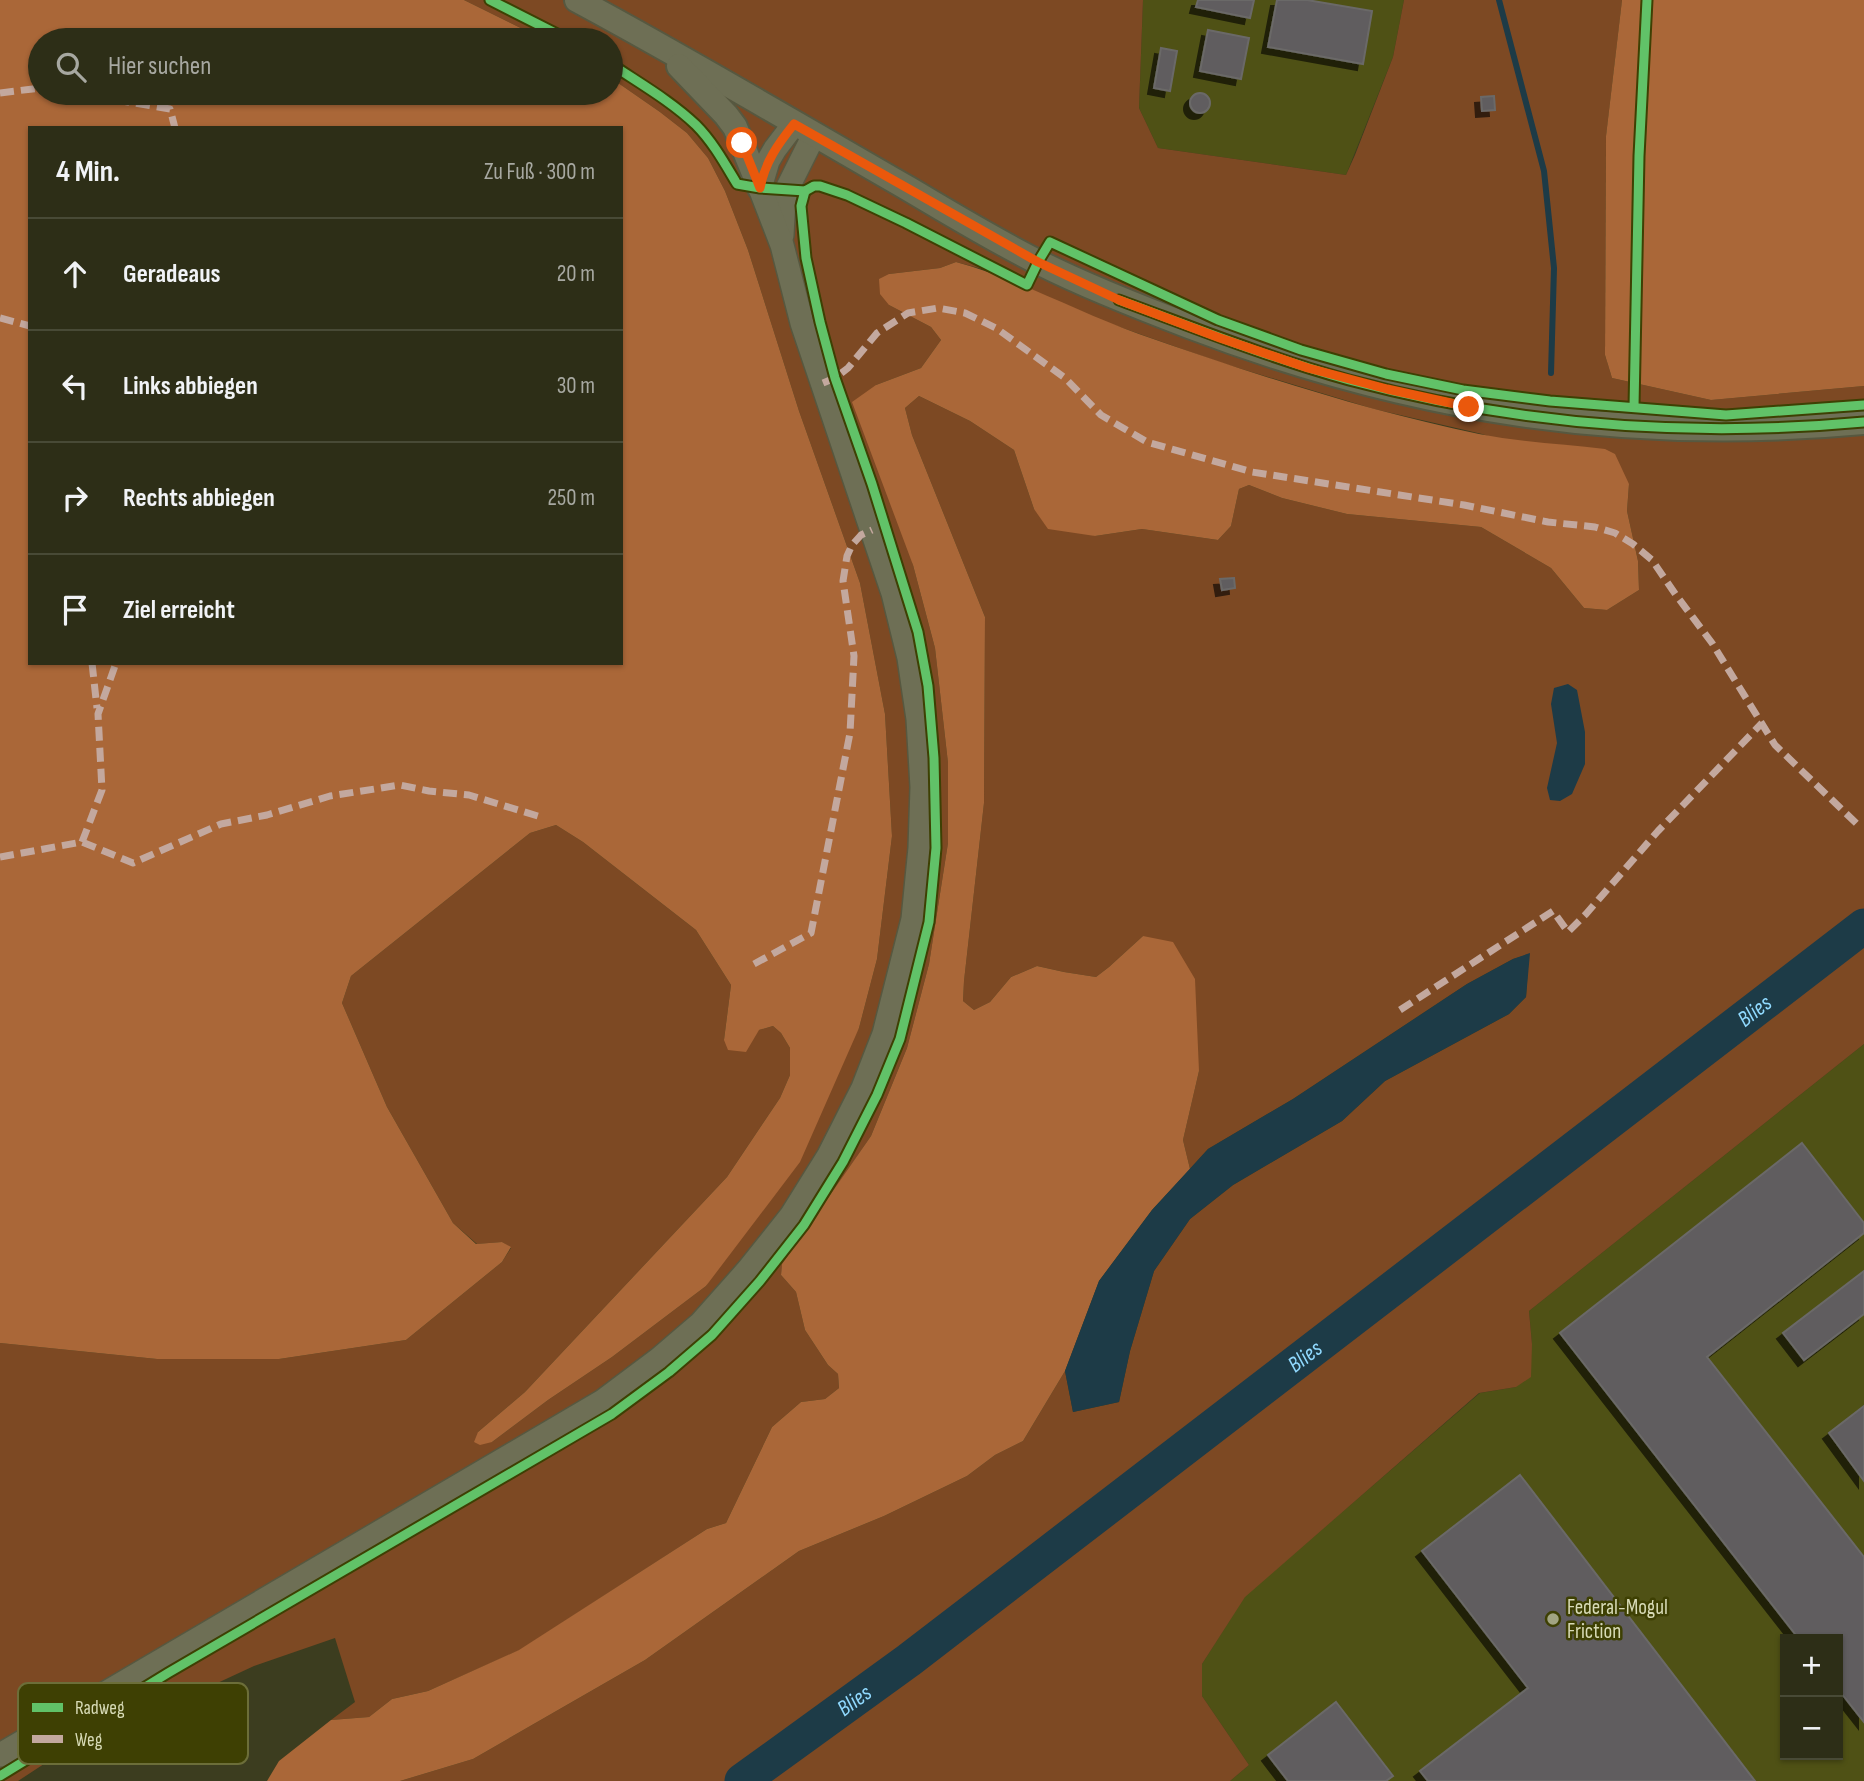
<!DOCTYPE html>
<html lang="de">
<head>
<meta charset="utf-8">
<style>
  :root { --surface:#2d2e17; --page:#393a24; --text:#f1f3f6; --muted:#a7a8a1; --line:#484a36 }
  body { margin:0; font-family:"Sofia Sans Condensed",sans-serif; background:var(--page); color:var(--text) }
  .controls { position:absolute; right:21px; bottom:21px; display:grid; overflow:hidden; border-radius:0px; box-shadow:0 2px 5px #0004 }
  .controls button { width:63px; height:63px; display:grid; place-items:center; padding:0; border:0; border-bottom:2px solid var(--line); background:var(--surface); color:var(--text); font:35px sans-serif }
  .stop { position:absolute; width:21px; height:21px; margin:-16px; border:5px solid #ea580c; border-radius:50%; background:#fff }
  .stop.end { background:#ea580c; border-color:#fff; box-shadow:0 2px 7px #0008 }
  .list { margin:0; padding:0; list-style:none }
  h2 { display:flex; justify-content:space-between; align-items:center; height:91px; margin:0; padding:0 28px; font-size:30px }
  h2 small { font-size:23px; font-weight:400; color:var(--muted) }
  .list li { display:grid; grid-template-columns:46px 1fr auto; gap:21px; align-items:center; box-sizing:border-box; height:112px; padding:0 28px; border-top:2px solid var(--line) }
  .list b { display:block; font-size:26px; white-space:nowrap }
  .list em { font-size:23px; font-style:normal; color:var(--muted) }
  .icon { flex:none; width:38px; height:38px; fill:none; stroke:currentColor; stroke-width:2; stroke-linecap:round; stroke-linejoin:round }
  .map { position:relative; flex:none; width:1864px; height:1781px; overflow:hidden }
  .search { position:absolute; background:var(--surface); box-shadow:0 2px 5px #0004; left:28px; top:28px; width:595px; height:77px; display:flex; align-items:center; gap:18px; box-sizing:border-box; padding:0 24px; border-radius:38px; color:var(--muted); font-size:26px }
  .panel { position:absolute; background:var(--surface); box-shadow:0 2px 5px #0004; left:28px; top:126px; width:595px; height:539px; border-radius:0px }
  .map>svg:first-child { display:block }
  .built { fill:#4f5115; fill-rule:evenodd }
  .green { fill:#7d4923 }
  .forest { fill:#aa6738; fill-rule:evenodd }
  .water { fill:#1d3b47 }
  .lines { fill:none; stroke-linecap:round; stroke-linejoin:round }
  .stream { stroke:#1d3b47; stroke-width:6 }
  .river { stroke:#1d3b47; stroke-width:35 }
  .building { fill:#605d5e; stroke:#6b6968; stroke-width:2; filter:url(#shadow) }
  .tertiary-casing { stroke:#575840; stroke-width:26 }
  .secondary-casing { stroke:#575840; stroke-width:28 }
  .tertiary { stroke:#6e6f55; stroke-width:23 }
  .secondary { stroke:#6e6f55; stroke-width:24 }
  .quiet { stroke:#c3a89e; stroke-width:7; stroke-dasharray:14 7; stroke-linecap:butt }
  .cycleway-casing { stroke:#3e4003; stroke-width:13 }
  .cycleway { stroke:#61c268; stroke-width:9 }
  .route { stroke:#ea580c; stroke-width:9 }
  .poi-dot { fill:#a1a482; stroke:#3e4003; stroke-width:2.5 }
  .labels { text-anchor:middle; stroke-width:5; stroke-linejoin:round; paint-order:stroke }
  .poi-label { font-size:21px; fill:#d8dbb7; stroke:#3e4003; text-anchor:start }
  .water-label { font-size:23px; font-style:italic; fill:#90d9fe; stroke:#3e4003 }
  .key { fill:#3e4003; stroke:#6c6e39; stroke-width:2 }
  .key-label { font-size:19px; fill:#d8dbb7 }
</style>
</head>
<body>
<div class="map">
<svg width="1864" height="1781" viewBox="0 0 1864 1781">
  <defs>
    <filter id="shadow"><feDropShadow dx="-6" dy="6" stdDeviation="0" flood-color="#0009"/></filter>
  </defs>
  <rect width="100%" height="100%" fill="#3c3d1f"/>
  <g class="built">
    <polygon points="1143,0 1404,0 1393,57 1346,175 1158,148 1139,108"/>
    <path d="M1864,1044v737h-634l19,-16 -47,-69v-32l43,-68 235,-203 36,-6 16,-43 -3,-33zM1785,1639h53v116h-53z"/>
  </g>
  <polygon class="green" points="464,0 1143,0 1139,108 1158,148 1346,175 1355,155 1393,57 1404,0 1622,0 1606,136 1605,355 1612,378 1711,400 1864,386 1864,1044 1529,1311 1532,1344 1531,1377 1516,1387 1479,1393 1245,1597 1202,1664 1202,1696 1249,1765 1230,1781 400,1781 473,1759 645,1660 799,1551 884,1516 967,1476 995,1455 1023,1441 1065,1371 1073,1412 1119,1402 1130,1351 1154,1271 1190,1219 1233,1185 1342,1121 1385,1081 1509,1014 1526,997 1529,954 1513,959 1467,984 1293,1099 1208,1149 1190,1169 1183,1140 1199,1071 1143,936 1109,967 1096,977 1064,972 1037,966 1011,977 990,1002 974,1010 963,1001 964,981 984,803 985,617 912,435 905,408 919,396 970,421 1014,450 1034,509 1095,536 1142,529 1218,540 1231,526 1239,489 1249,485 1282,498 1347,514 1481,527 1551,568 1584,608 1607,610 1639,590 1638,561 1627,511 1629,484 1482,434 1374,409 1222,363 1097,319 982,269 956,262 940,268 889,274 889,305 931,327 941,340 921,368 876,385 913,565 935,648 948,763 948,843 929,964 907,1048 871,1136 782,1265 781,1275 796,1292 805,1330 828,1365 838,1374 839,1388 825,1399 801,1402 772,1427 726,1523 707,1529 520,1650 428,1691 392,1699 369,1717 331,1720 355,1702 335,1638 254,1666 47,1762 18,1781 0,1781 0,1343 157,1359 279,1359 406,1340 502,1262 511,1248 502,1242 477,1244 453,1223 387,1107 342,1003 351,976 530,833 556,825 583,842 696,930 731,985 724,1040 773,1026 781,1033 790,1048 790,1075 780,1098 727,1177 525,1392 478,1432 492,1442 548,1400 612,1357 706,1286 859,1028 877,959 892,836 885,714 860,583 799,411 748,250 725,191 708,158 687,133 660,112 611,78 611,40 545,40"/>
  <g class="forest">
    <path d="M0,0h464l81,40h-505v53h571v-15l49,34 27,21 21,25 17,33 23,59 51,161 61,172 25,131 7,122 -15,123 -18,69 -59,134 -94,124 -94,71 -64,43 -56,42 -12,3 -6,-3 4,-10 47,-40 202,-215 53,-79 10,-23v-27l-9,-15 -8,-7 -14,4 -13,22 -18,-2 -4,-10 7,-55 -35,-55 -113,-88 -27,-17 -26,8 -179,143 -9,27 45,104 66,116 23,21 26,-2 9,5 -9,15 -96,78 -127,19h-122l-157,-16zM30,128h591v535h-591z"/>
    <polygon points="1622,0 1864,0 1864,386 1711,400 1612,378 1605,355 1606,136"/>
    <path d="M956,262c62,17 122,50 183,72 111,39 224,76 340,100 41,8 85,10 126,15l10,5 14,30 -2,27 11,50 1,29 -32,20 -23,-2 -33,-40 -70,-41 -134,-13 -65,-16 -33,-13 -10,4 -8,37 -13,14 -76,-11 -47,7 -47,-7 -14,-20 -20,-59 -44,-29 -51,-25 -14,12 7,27 73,182 -1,186 -20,178 -1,20 11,9 16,-8 21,-25 26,-11 27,6 32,5 13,-10 34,-31 30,6 22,37 4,92 -16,69 7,29 -38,41 -53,71 -34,90 -42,70 -28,14 -28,21 -83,40 -85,35 -154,109 -172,99 -73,22h-133l12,-20 52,-41 38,-3 23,-18 36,-8 91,-41 188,-121 19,-6 46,-96 29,-25 24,-3 14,-11 -1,-14 -10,-9 -23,-35 -9,-38 -15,-17 1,-11 89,-128 36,-88 22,-84 19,-121v-80l-13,-115 -22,-83 -61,-163 24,-17 45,-17 20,-28 -10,-13 -42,-22 -9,-11 -1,-15 10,-5 51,-6z"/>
  </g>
  <g class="water">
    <polygon points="1568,684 1577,690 1585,732 1585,764 1572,794 1560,801 1550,800 1547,788 1557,743 1551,704 1554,688"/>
    <polygon points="1530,953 1526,997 1509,1014 1385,1081 1342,1121 1233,1185 1190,1219 1154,1271 1130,1351 1119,1402 1073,1412 1065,1371 1099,1281 1152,1210 1208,1149 1293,1099 1467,984 1513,959"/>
  </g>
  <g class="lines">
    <polyline class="stream" points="1499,0 1544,171 1554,268 1551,373"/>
    <path class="river" id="s1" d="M742,1781l167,-121 955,-734"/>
  </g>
  <g class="building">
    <polygon points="1198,0 1254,0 1250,18 1196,7"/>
    <polygon points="1277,0 1307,0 1372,11 1363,64 1268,47"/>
    <polygon points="1208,30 1249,38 1241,79 1200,71"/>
    <polygon points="1161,48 1177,51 1170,91 1154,88"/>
    <circle cx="1200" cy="103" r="10"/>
    <polygon points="1494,96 1495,110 1482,111 1481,97"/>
    <polygon points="1234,578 1235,588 1222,590 1220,579"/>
    <polygon points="1802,1143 1864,1223 1864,1233 1707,1357 1864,1557 1864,1722 1838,1689 1838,1639 1799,1639 1560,1333"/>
    <polygon points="1864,1271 1864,1314 1804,1360 1783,1333"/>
    <polygon points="1864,1406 1864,1481 1829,1433"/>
    <polygon points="1520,1475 1755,1781 1428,1781 1420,1771 1528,1688 1422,1551"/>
    <polygon points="1336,1702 1393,1776 1386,1781 1288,1781 1268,1755"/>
  </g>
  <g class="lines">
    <defs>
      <g id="tertiary">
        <polyline points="782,235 784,199 787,189 814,135"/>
        <polyline points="0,1755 603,1401 659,1359 701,1323 748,1270 791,1216 829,1155 863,1088 884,1034 913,919 920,848 922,787 918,719 909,658 893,593 802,323 782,245 760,188 768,161 775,149 794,124"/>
      </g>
      <g id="secondary">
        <path d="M577,0c112,60 222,126 332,189 44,26 88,53 133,75 48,24 97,43 147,62 223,85 437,118 675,96"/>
        <polyline points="679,66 726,115 735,127 760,188"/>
      </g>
    </defs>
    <use href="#tertiary" class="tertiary-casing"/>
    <use href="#secondary" class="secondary-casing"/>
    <use href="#tertiary" class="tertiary"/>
    <use href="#secondary" class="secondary"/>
    <g class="quiet">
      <polyline points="0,93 40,88"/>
      <polyline points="74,93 170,109 175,128"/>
      <polyline points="0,318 30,326"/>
      <polyline points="823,383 835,378 848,368 877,333 908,313 938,308 965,313 996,328 1065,378 1101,415 1147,442 1252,472 1464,505 1548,522 1595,527 1615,533 1633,544 1652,560 1676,595 1712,643 1775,745 1858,825"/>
      <polyline points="92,663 97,708"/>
      <polyline points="82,842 102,790 98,714 116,663"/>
      <polyline points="0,857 82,842 133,863 221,824 267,815 330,796 400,785 429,791 469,795 541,817"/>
      <polyline points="754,964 811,933 850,733 854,656 843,581 847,556 852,545 861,535 872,530"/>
      <polyline points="1400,1010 1553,911 1568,932 1586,914 1658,831 1762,723"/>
    </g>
    <defs>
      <g id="cycleway">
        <polyline points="490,0 569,40"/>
        <path d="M611,64c28,19 60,37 85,61 17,17 29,39 41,59l23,4 45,3 9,-5h6l27,9 59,28 121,62 11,-23 12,-20 168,78 83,30 85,24 77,16 87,11 176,14 138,-10"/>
        <path d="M1119,300c76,28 151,58 230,80 168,45 342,58 515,42"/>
        <polyline points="1634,407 1639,156 1647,0"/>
        <polyline points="0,1776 168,1673 612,1414 669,1372 712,1335 760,1281 804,1225 843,1162 877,1095 900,1039 929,922 936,848 934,758 928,686 918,632 872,484 835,378 820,322 806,258 801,206 805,191"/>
      </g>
    </defs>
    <use href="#cycleway" class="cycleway-casing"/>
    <use href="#cycleway" class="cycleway"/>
  </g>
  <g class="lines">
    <path class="route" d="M742,143l18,45c5,-26 18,-44 34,-64l244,138 81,38 101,38 88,30 79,21 82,18"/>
  </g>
  <circle class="poi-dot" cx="1553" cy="1619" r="7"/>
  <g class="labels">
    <g class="poi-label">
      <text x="1567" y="1614">Federal-Mogul<tspan x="1567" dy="24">Friction</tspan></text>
    </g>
    <g class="water-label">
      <text dy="8" stroke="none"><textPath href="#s1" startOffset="1272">Blies</textPath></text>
      <text dy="8" stroke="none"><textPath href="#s1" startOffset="705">Blies</textPath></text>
      <text dy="8" stroke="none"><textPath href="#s1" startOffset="138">Blies</textPath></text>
    </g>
  </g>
  <rect x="18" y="1683" width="230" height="81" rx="10" class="key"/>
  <rect x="32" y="1703" width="31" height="9" fill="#61c268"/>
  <rect x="32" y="1735" width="31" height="8" fill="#c3a89e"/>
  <g class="key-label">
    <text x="75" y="1714">Radweg</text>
    <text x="75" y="1746">Weg</text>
  </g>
</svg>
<div class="controls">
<button>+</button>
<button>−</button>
</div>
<div class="stop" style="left:742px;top:143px"></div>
<div class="stop end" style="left:1469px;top:407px"></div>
<div class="search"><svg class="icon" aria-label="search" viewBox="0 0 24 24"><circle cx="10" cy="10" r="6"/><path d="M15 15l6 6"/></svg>Hier suchen</div>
<section class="panel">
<h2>4 Min.<small>Zu Fuß · 300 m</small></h2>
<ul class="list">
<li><svg class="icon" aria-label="ahead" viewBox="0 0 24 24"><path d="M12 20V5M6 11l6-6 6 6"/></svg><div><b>Geradeaus</b></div><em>20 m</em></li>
<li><svg class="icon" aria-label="left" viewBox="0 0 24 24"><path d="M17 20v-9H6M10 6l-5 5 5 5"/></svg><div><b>Links abbiegen</b></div><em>30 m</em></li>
<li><svg class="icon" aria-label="right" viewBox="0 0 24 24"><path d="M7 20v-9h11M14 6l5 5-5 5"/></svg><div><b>Rechts abbiegen</b></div><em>250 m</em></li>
<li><svg class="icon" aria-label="arrive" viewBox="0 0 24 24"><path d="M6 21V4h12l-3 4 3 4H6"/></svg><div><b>Ziel erreicht</b></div></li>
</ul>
</section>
</div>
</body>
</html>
